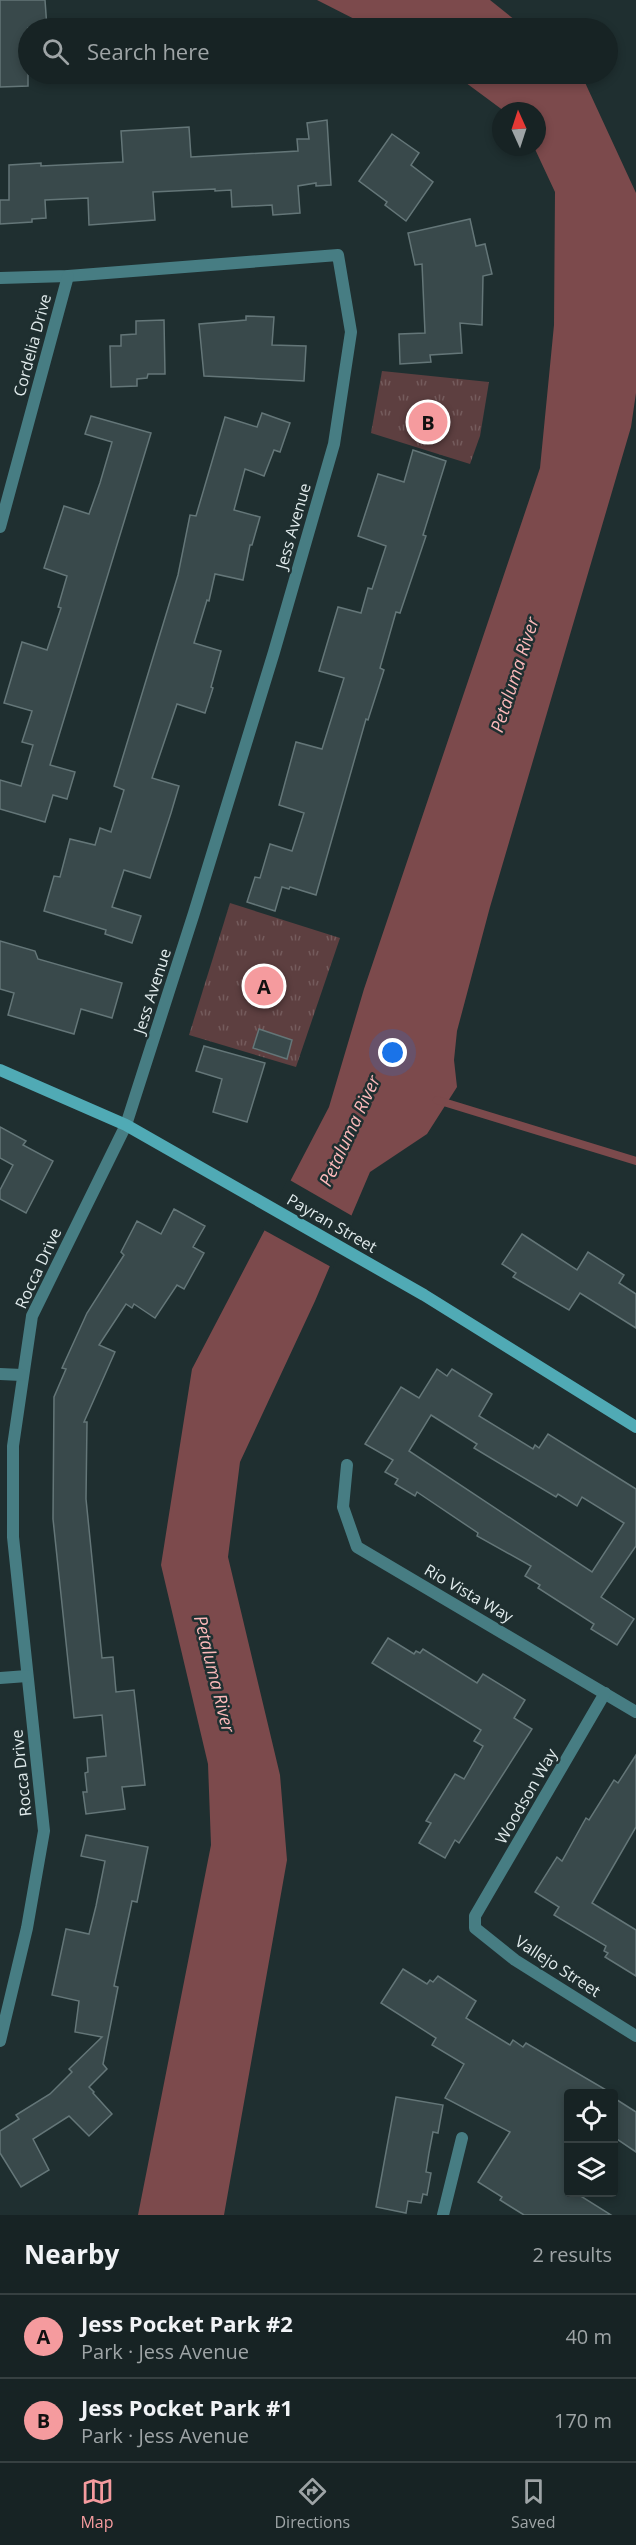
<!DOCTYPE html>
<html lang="en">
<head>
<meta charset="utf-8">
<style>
  :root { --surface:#172324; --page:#202b2c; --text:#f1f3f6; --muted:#9ea4a6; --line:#364041; --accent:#f59b9e }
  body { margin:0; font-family:"Open Sans",sans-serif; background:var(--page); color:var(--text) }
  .controls { position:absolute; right:18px; bottom:18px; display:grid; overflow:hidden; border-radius:6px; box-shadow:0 3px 9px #0003 }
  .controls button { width:54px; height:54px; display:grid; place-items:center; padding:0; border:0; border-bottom:2px solid var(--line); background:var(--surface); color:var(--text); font:30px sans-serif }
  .compass { position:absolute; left:492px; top:102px; width:54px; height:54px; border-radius:50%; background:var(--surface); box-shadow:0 3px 9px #0003; rotate:357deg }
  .you { position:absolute; left:393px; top:1053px; width:21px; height:21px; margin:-15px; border:4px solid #fff; border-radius:50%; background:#1a73e8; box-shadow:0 0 0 9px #1a73e833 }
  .badge { display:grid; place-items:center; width:39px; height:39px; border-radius:50%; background:var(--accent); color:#111; font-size:20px; font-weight:700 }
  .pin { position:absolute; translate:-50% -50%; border:3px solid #fff; box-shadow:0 2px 6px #0006 }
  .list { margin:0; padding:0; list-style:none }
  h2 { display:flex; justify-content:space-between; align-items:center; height:78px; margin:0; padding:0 24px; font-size:26px }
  h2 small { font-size:20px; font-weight:400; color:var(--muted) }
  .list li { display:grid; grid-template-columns:39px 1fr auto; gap:18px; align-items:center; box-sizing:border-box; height:84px; padding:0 24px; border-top:2px solid var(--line) }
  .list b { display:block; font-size:22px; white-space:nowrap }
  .list p { margin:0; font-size:20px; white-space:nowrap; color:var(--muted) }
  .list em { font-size:20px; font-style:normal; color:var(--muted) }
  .icon { flex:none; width:33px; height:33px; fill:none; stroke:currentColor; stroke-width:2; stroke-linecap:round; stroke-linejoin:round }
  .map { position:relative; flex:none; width:636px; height:2215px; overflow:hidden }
  .search { position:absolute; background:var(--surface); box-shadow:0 3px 9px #0003; left:18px; right:18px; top:18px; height:66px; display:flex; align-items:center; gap:15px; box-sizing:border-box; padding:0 21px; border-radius:33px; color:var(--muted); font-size:22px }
  .sheet { height:246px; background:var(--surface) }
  nav { display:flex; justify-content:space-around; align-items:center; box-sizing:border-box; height:84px; border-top:2px solid var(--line); background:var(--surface); font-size:16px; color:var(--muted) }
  nav a { display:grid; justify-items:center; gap:3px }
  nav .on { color:var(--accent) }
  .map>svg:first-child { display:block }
  .park { fill:url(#park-tufts) }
  .water { fill:#7c4a4c }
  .pier { fill:#1f2f30 }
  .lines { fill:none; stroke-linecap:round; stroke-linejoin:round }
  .stream { stroke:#7c4a4c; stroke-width:8 }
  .building { fill:#39494b; stroke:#647678; stroke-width:1.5; fill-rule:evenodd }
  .minor { stroke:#477d83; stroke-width:12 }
  .secondary { stroke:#50aab5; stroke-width:12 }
  .labels { text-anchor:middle; stroke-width:5; stroke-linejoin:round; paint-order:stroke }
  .street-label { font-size:16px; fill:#e1ebec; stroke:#1f2f30 }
  .water-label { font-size:18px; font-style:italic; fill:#fcb9ba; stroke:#1f2f30 }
</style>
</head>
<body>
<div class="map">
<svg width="636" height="2215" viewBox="0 0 636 2215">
  <defs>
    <pattern id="park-tufts" width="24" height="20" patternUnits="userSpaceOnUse" patternTransform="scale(1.5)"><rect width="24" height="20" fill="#5d3f40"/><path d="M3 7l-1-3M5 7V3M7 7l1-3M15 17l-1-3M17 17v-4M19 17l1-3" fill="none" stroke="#745b5c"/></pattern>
  </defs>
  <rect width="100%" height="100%" fill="#1f2f30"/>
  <g class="park">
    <polygon points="382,371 489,382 480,436 470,464 371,433"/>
    <polygon points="230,903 340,938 296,1067 189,1035"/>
  </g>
  <g class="water">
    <polygon points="317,0 490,0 525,28 419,28 418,26 372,28"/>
    <polygon points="454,74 579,74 582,76 636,193 636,393 631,427 490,907 457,1031 454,1060 457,1087 427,1134 370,1172 315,1301 240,1462 228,1557 280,1775 287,1860 224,2215 138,2215 211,1845 208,1764 161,1565 192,1369 329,1107 364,989 540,468 554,325 555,192 534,147 537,147 537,111 504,111"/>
  </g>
  <polygon class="pier" points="288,1179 354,1217 333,1268 262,1229"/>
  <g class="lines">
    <polyline class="stream" points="437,1100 636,1161"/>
  </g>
  <g class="building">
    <polygon points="0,0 45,0 47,28 28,28 28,86 0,87"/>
    <polygon points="327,120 331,185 316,186 316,183 298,186 300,213 273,215 272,205 232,207 231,190 215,191 215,189 153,192 155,220 89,225 88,198 45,200 46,218 32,219 32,222 0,224 0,200 9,200 9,165 41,163 41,166 123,162 121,131 189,127 191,157 298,151 297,139 309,139 307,123"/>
    <polygon points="392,134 419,153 411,165 433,182 406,221 385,205 387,202 359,181"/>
    <polygon points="470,219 476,246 485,244 492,274 483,276 482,325 460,323 462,353 430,355 431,362 400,364 399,334 425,333 422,264 415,265 408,233"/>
    <polygon points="246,316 274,317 272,345 306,346 304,381 204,376 199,324 246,320"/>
    <polygon points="164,320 165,374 148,374 147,378 137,379 137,386 111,387 110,346 121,346 121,335 136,334 136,321"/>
    <polygon points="262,413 290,423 280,452 274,450 264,476 245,469 234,510 260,517 252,545 250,545 243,580 215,574 209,601 207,600 194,643 221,651 211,687 213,688 205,713 177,704 152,778 179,786 171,813 150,878 124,870 112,907 141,916 132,943 105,934 106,930 44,911 54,876 60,877 70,839 95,845 100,828 111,832 124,790 114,786 178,575 190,515 196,516 225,417 257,427"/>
    <polygon points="91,416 151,433 50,765 75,772 67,799 53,795 45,822 0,809 0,780 21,786 33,745 22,742 32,711 4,703 22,642 47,650 61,608 58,607 67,576 44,568 64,506 89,514 100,483 112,442 85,434"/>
    <polygon points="413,450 446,461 423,535 426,536 400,613 396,612 380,668 384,670 368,720 366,719 316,895 290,887 289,889 282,887 275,911 247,902 255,877 260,878 270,844 292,851 304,813 279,805 296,742 322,749 344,678 319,671 338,607 361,613 368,588 372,589 386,546 358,536 378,474 404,482"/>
    <polygon points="0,941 35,951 38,959 122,983 112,1018 81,1009 74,1034 8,1015 14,993 0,989"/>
    <polygon points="259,1029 292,1040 287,1059 253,1048"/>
    <polygon points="204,1046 265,1063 247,1122 213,1112 222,1079 196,1071"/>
    <polygon points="0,1127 26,1141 23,1145 53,1161 26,1213 0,1199 0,1190 13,1165 0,1158"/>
    <polygon points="174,1209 205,1226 193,1247 204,1253 184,1289 177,1285 155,1318 134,1304 132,1308 126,1304 99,1345 115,1352 84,1422 87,1422 86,1499 102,1658 113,1657 116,1692 134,1690 145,1785 122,1787 125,1809 86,1814 83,1792 87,1792 85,1773 88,1772 87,1758 106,1756 102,1715 74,1718 53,1519 54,1397 66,1369 62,1368 87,1313 124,1255 121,1252 137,1221 161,1234"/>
    <polygon points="522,1234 577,1270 588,1252 624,1275 619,1283 636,1294 636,1328 580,1293 569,1310 513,1277 516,1273 502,1264"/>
    <path d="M437,1369l10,7 5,-7 40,25 -13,22 54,33 2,-4 4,3 9,-14 88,55v57l-35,51 33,22 -17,26 -26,-16 3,-5 -56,-36 2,-3 -15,-9 6,-10 -54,-30 1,-3 -61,-41 -2,4 -20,-12 3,-5 -13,-7 8,-12 -28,-16 36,-57 18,11zM431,1415l46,29 -3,4 82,49 2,-3 19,12 5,-9 42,26 -32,49 -183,-121z"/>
    <polygon points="388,1638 414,1654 416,1651 420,1653 423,1649 477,1683 483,1674 525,1700 514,1718 532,1729 459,1843 455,1840 445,1858 419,1843 431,1823 426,1821 455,1774 464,1779 483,1746 474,1741 481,1730 372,1663"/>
    <polygon points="636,1755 636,1827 592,1903 636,1930 636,1976 605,1957 608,1953 604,1951 606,1946 554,1915 559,1907 535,1892 557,1857 562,1861 586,1818 589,1820 614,1780 618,1783"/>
    <polygon points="86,1835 148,1847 137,1902 132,1901 114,1986 118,1987 103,2064 107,2069 89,2087 94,2092 93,2093 112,2114 89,2136 69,2116 33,2139 49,2170 21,2187 0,2153 0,2131 19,2119 16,2115 50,2094 72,2072 69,2069 102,2037 75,2032 79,2001 52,1995 66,1929 89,1934 96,1906 105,1861 81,1856"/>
    <polygon points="403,1969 427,1984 430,1980 433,1982 438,1976 476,2001 466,2018 510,2045 513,2040 523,2047 526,2043 613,2094 568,2094 568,2193 576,2193 611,2215 524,2215 500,2200 502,2197 478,2182 510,2132 445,2098 464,2064 432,2045 436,2038 381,2003"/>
    <polygon points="396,2097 443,2105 438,2133 433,2132 429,2153 426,2172 431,2173 427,2195 423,2194 421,2203 408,2201 406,2213 376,2207"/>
    <polygon points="614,2098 636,2112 636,2152 614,2137"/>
  </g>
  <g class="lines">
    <g class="minor">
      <polyline points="0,278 68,276 338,255 351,332 334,444 274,652 194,913 126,1125 32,1316 13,1446 13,1537 44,1831 27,1928 0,2041"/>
      <polyline points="0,527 68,276"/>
      <polyline points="0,1374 22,1375"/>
      <polyline points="347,1465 343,1507 357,1547 636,1712"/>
      <polyline points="0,1678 27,1676"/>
      <polyline points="605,1693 475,1916 475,1928 515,1960 636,2036"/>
      <polyline points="443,2215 462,2138"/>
    </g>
    <polyline class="secondary" points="0,1070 126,1125 424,1295 636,1427"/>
  </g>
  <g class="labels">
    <g class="street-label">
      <text transform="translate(32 345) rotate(-75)" y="6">Cordelia Drive</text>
      <text transform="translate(293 526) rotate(-74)" y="6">Jess Avenue</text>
      <text transform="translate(152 991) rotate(-72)" y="6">Jess Avenue</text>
      <text transform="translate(332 1223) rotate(30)" y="6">Payran Street</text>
      <text transform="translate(38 1268) rotate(-65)" y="6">Rocca Drive</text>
      <text transform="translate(469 1593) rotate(30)" y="6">Rio Vista Way</text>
      <text transform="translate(21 1773) rotate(-96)" y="6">Rocca Drive</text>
      <text transform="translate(526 1796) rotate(-60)" y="6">Woodson Way</text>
      <text transform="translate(558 1966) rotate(33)" y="6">Vallejo Street</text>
    </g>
    <g class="water-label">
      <text transform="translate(515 675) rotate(-72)" y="6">Petaluma River</text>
      <text transform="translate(350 1131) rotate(-65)" y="6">Petaluma River</text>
      <text transform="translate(214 1674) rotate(76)" y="6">Petaluma River</text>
    </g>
  </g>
</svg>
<div class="controls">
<button><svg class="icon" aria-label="locate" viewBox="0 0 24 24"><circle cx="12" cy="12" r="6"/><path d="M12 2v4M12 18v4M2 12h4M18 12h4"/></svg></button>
<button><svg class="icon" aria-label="layers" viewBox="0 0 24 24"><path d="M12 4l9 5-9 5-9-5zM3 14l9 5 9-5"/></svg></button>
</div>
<svg class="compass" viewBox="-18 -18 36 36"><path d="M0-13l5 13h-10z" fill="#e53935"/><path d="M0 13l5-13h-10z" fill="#9ea4a6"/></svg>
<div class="you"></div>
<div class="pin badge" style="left:264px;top:986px">A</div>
<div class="pin badge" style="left:428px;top:422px">B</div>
<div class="search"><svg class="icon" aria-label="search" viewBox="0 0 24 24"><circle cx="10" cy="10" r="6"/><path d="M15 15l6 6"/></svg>Search here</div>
</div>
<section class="sheet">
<h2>Nearby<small>2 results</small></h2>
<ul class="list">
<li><span class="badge">A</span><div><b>Jess Pocket Park #2</b><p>Park · Jess Avenue</p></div><em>40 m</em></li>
<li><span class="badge">B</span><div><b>Jess Pocket Park #1</b><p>Park · Jess Avenue</p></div><em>170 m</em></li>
</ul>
</section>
<nav>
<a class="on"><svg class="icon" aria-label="map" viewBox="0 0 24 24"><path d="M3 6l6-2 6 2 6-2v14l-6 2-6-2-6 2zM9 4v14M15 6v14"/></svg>Map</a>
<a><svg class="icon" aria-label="directions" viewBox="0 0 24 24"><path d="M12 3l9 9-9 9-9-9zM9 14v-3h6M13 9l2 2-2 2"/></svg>Directions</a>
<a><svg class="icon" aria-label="saved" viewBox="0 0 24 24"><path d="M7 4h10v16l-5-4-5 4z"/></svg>Saved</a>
</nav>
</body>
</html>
